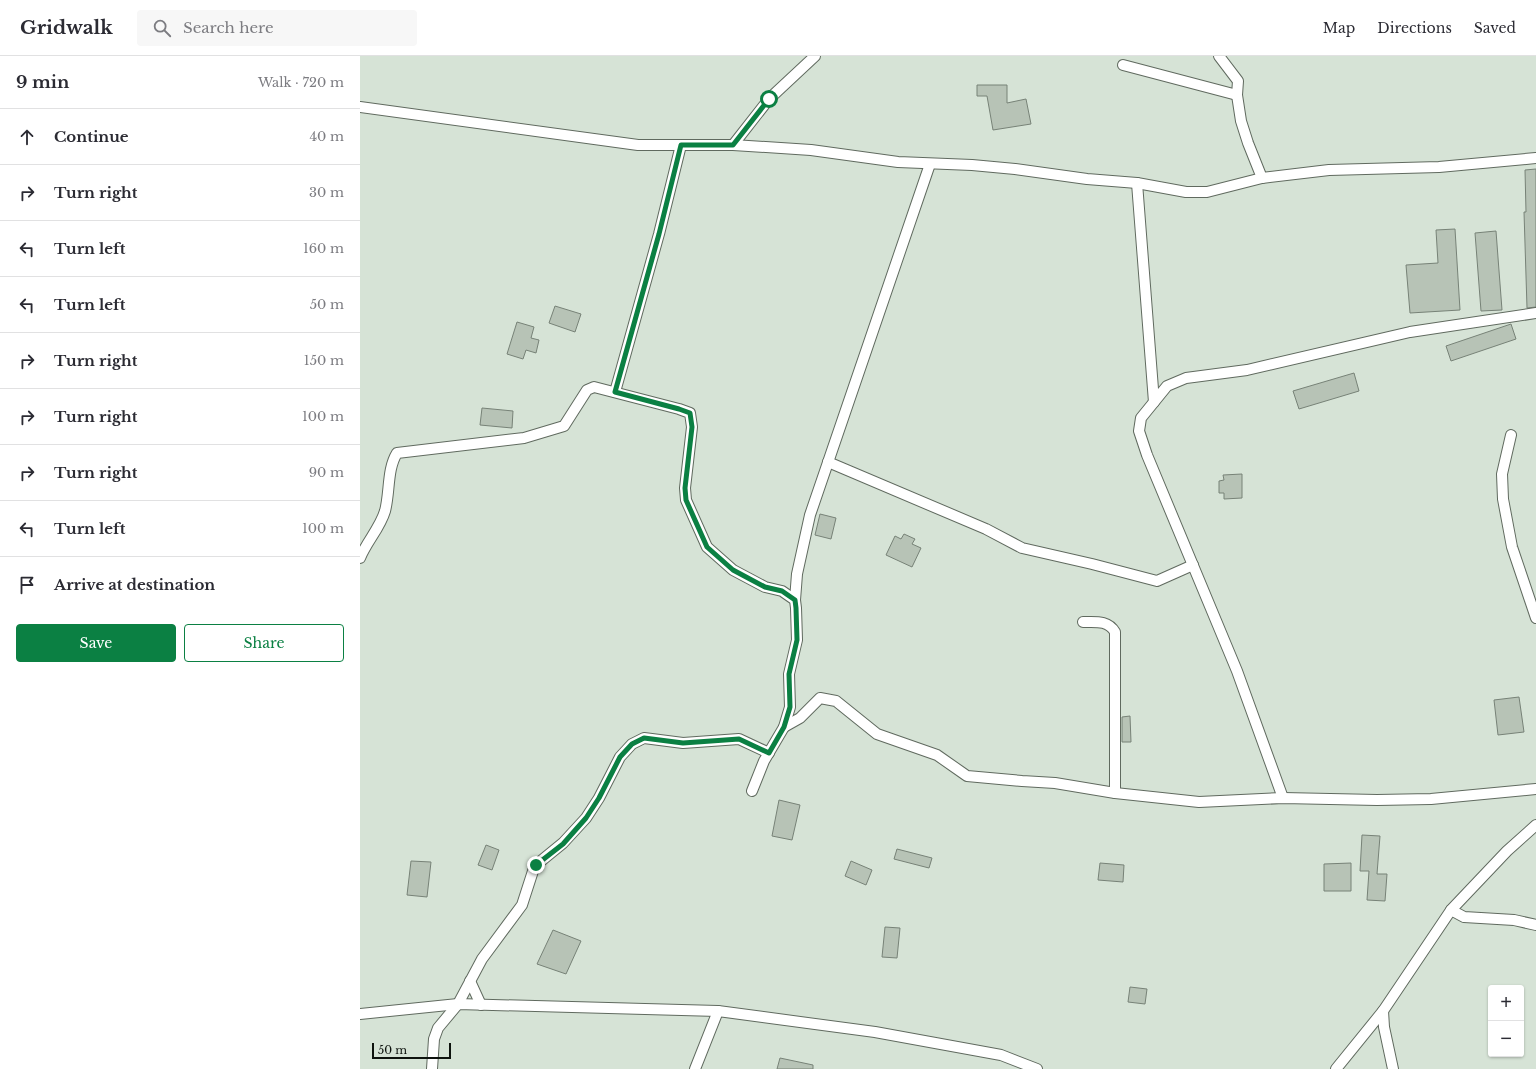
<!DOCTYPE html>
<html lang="en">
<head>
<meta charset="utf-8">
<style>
  :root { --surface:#fff; --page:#f7f7f7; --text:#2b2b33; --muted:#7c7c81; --line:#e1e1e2; --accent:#0b8043 }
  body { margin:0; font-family:"Libre Baskerville",serif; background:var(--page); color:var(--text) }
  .controls { position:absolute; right:12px; bottom:12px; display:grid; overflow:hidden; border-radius:4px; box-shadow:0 1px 3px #0004 }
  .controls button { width:36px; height:36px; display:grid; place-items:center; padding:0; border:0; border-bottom:1px solid var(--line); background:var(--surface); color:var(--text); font:20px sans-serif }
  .scale { position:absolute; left:12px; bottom:10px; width:79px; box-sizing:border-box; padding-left:4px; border:2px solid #0e130e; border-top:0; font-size:11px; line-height:14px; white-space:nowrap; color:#0e130e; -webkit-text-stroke:3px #d6e3d6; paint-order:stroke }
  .stop { position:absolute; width:12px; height:12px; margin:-9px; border:3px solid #0b8043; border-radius:50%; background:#fff }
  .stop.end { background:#0b8043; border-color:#fff; box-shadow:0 1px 4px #0008 }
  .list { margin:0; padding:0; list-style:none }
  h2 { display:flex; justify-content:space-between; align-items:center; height:52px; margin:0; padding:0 16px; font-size:17px }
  h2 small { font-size:13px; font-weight:400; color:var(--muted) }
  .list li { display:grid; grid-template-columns:26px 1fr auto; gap:12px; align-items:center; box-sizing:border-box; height:56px; padding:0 16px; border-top:1px solid var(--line) }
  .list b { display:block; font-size:15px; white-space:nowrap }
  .list em { font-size:13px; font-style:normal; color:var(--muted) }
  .actions { display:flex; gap:8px; padding:12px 16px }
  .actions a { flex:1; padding:9px 0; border:1px solid var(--accent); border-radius:4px; text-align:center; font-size:14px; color:var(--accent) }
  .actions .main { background:var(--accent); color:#fff }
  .icon { flex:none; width:22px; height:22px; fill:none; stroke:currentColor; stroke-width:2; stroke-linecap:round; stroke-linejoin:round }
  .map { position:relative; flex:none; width:1176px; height:1013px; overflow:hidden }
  header { display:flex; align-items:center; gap:24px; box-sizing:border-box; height:56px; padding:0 20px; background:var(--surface); border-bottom:1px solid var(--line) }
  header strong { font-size:19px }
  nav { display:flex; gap:22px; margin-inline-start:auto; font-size:14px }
  .search { width:280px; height:36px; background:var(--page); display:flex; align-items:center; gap:10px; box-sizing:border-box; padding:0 14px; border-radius:4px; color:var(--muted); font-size:15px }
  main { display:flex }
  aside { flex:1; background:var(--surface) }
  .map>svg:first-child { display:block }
  .building { fill:#b7c3b6; stroke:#778277 }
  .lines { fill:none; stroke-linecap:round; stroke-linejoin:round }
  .minor-casing { stroke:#606a5f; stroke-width:12 }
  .minor { stroke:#fff; stroke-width:10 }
  .route { stroke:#0b8043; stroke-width:5 }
</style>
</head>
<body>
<header>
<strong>Gridwalk</strong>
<div class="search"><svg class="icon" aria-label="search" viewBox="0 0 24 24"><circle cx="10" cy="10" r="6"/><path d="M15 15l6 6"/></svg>Search here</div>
<nav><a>Map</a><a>Directions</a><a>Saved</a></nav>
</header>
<main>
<aside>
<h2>9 min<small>Walk · 720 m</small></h2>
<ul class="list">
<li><svg class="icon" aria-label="ahead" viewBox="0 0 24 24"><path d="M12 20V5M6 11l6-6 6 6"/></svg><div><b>Continue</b></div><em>40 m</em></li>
<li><svg class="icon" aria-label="right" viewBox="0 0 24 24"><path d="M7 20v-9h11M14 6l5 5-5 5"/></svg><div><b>Turn right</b></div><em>30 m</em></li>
<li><svg class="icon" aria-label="left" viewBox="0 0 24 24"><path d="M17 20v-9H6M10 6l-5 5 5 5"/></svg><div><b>Turn left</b></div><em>160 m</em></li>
<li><svg class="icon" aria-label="left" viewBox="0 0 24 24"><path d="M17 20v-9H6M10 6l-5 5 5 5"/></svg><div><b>Turn left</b></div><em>50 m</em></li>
<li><svg class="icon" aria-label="right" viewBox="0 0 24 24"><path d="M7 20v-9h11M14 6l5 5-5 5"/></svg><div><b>Turn right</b></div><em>150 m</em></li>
<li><svg class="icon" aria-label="right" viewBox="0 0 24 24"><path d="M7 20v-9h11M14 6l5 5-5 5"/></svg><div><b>Turn right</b></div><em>100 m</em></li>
<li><svg class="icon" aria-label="right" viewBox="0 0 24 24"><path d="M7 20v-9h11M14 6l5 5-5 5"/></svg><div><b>Turn right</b></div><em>90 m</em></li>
<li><svg class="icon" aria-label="left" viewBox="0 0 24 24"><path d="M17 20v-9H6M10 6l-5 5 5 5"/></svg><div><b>Turn left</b></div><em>100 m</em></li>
<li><svg class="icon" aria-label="arrive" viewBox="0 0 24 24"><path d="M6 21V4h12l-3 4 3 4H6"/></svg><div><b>Arrive at destination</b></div></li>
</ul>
<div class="actions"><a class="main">Save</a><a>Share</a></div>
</aside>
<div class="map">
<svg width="1176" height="1013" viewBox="0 0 1176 1013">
  <rect width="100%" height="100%" fill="#d6e3d6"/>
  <g class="building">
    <polygon points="617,29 647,29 647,47 666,43 671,68 633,74 627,40 617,40"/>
    <polygon points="1176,113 1176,251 1167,252 1164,156 1166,156 1165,114"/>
    <polygon points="1095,173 1100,254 1050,257 1046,209 1078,207 1076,174"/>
    <polygon points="1136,175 1142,254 1121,255 1115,177"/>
    <polygon points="195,250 221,258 215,276 189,267"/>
    <polygon points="157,266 174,271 171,282 179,284 176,297 166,294 163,303 147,298"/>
    <polygon points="1151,268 1156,283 1091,305 1086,290"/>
    <polygon points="994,317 999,335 939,353 933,335"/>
    <polygon points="122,352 153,355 152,372 120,369"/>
    <polygon points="882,418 882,442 864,443 864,437 859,437 859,425 864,424 863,419"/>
    <polygon points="460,458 476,462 471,483 455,479"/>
    <polygon points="544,478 555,483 552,488 561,492 552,511 526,499 535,480 541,483"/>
    <polygon points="1159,641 1164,676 1138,679 1134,644"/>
    <polygon points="770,660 771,686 762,686 762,661"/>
    <polygon points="419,744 440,749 432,784 412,780"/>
    <polygon points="1002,779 1020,780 1017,818 1027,818 1025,845 1007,844 1009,815 1000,815"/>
    <polygon points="126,789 139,794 132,814 118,809"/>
    <polygon points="537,793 572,802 569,812 534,803"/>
    <polygon points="51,805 71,806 67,841 47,839"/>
    <polygon points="491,805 512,814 506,829 485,820"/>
    <polygon points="740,807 764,809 763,826 738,824"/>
    <polygon points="991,807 991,835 964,835 964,808"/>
    <polygon points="525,871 540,872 537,902 522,901"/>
    <polygon points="193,874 221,885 206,918 177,908"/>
    <polygon points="770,931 787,933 785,948 768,946"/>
    <polygon points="420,1002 453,1009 453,1013 417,1013"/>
  </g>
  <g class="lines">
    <defs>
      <g id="minor">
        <polyline points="859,0 878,25 877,39 881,65 888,87 902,122"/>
        <polyline points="763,9 877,39"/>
        <polyline points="0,51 278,89 373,89 451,94 538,106 612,109 655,113 727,123 777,127 826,136 847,136 902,122 969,114 1079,111 1176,102"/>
        <polyline points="373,89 409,43 455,0"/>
        <polyline points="777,127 794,346"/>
        <polyline points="255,336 299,178 321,89"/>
        <polyline points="1151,379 1142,418 1143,443 1152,491 1176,562"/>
        <polyline points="468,406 626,473 662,492 732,508 797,525 833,509"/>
        <path d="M0,502c7,-17 20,-30 25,-47 5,-19 2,-42 12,-58l127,-15 40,-12 23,-36 7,-3 85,22 11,4 2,14 -7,61 1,12 21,47 26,23 32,17 17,4 13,9 1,8 1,32 -8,34 1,33 -6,20 -20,34 -12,30"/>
        <polyline points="435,544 437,518 450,459 570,108"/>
        <path d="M723,566c13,0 25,-2 32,10v161"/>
        <polyline points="424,671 440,662 460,642 476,645 517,678 577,699 607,720 662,725 695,727 755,737 839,746 923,742 1017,744 1071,743 1176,733"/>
        <polyline points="923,742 877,615 787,399 779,375 781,362 807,330 826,322 887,314 1050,276 1176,257"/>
        <polyline points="1091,854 1104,861 1154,864 1176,869"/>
        <polyline points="110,925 121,949"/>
        <polyline points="1023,955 1024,971 1033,1013"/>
        <polyline points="0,958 98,948 358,955 515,976 641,999 677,1013"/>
        <polyline points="72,1013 74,983 78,972 98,948 122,903 162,849 173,815 176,809 203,787 226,762 239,742 260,701 272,688 284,682 323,687 379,683 409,697"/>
        <polyline points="335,1013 358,955"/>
        <polyline points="976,1013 1023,955 1091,854 1147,795 1176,769"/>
      </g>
    </defs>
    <use href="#minor" class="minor-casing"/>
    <use href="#minor" class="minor"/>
  </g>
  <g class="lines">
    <polyline class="route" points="176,809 203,788 226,762 239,742 260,701 272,688 284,682 323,687 379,683 409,697 424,671 430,651 429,618 437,584 436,552 435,544 422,535 405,531 373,514 347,491 326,444 325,432 332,371 330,357 319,353 255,336 299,178 321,89 373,89 409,43"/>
  </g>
</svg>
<div class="controls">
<button>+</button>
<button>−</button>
</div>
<div class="scale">50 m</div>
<div class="stop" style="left:409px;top:43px"></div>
<div class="stop end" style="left:176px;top:809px"></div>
</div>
</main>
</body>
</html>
